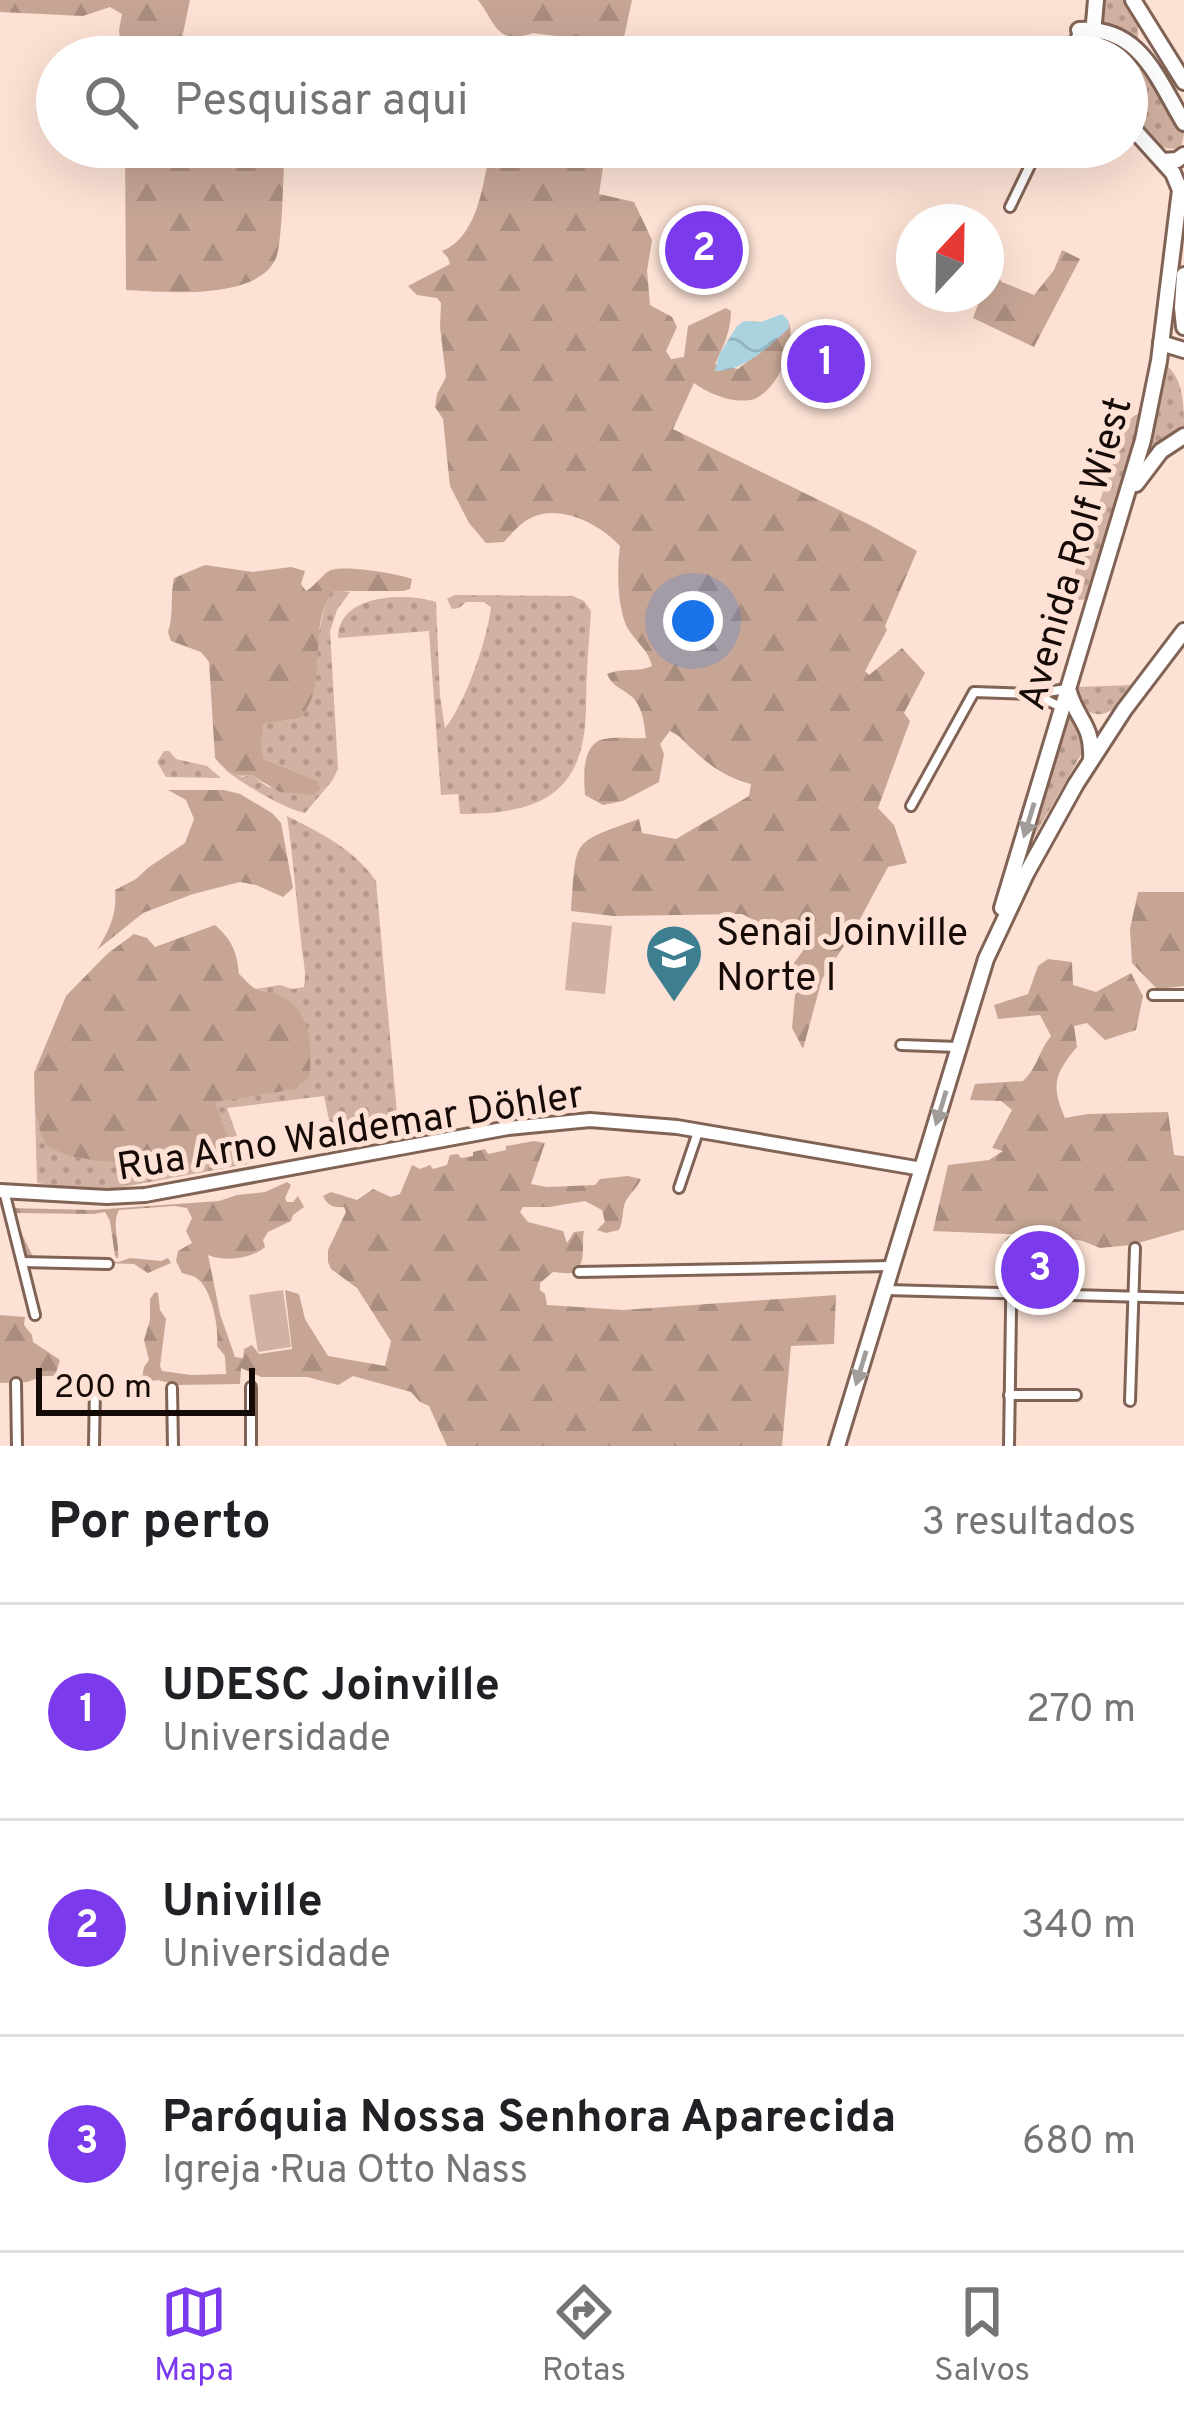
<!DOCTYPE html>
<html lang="pt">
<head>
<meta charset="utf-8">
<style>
  :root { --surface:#fff; --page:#f6f6f6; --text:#202124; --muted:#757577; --line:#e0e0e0; --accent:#7c3aed }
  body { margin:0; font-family:Overpass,sans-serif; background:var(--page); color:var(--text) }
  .compass { position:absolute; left:896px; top:204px; width:108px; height:108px; border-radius:50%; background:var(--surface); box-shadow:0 12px 48px #0002; rotate:22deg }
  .scale { position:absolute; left:36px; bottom:30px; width:219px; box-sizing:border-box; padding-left:12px; border:6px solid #150a06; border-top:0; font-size:33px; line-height:42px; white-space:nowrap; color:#150a06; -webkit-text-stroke:9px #fce1d4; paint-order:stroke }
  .you { position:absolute; left:693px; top:621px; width:42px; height:42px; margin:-30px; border:9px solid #fff; border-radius:50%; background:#1a73e8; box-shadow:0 0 0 18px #1a73e833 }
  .badge { display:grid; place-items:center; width:78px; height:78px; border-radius:50%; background:var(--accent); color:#fff; font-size:39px; font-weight:700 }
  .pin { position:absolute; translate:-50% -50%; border:6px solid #fff; box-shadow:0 3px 12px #0006 }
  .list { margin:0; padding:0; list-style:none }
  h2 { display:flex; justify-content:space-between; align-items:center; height:156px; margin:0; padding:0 48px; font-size:51px }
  h2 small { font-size:39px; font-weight:400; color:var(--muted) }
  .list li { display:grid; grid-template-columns:78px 1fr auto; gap:36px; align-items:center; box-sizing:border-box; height:216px; padding:0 48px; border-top:3px solid var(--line) }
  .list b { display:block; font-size:45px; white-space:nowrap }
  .list p { margin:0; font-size:39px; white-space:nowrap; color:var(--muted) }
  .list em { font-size:39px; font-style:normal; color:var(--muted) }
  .icon { flex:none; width:66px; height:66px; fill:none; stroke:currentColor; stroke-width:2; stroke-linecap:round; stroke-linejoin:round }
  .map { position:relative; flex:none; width:1184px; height:1446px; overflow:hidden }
  .search { position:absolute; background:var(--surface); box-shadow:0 12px 48px #0002; left:36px; right:36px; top:36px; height:132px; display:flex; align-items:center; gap:30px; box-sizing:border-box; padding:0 42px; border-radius:66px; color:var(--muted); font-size:45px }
  .sheet { height:804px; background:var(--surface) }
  nav { display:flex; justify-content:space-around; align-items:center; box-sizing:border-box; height:168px; border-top:3px solid var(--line); background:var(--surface); font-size:33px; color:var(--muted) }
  nav a { display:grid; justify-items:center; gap:6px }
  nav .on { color:var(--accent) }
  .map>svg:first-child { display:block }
  .grass { fill:url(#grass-dots) }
  .forest { fill:url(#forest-firs) }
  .pitch { fill:#d1b1a1 }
  .water { fill:url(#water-waves) }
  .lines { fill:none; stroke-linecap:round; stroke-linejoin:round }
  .minor-casing { stroke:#806355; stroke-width:14 }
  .secondary-casing { stroke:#806355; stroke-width:18 }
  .primary-casing { stroke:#806355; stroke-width:20 }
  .minor { stroke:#fff; stroke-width:8 }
  .secondary { stroke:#fff; stroke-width:12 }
  .primary { stroke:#fff; stroke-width:14 }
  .oneway { fill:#a19d9b }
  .labels { text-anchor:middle; stroke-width:10; stroke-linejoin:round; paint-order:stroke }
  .street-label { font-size:39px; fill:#150a06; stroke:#fce1d4 }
  .poi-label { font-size:39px; fill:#150a06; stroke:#fce1d4; text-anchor:start }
</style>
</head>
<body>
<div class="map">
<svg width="1184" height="1446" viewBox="0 0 1184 1446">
  <defs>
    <pattern id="grass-dots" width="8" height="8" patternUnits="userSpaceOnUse" patternTransform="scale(3)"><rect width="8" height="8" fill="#d1b1a1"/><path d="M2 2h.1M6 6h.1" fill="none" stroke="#b39789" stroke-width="1.8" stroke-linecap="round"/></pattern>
    <pattern id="forest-firs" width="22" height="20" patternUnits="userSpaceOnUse" patternTransform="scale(3)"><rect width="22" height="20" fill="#c6a595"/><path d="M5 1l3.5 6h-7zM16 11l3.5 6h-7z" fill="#a98d7f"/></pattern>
    <pattern id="water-waves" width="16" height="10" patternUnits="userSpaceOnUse" patternTransform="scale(3)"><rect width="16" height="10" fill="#abd3df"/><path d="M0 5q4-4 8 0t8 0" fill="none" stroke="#92b4be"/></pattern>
  </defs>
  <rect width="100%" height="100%" fill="#fce1d4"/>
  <g class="grass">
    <polygon points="1102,0 1126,0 1138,25 1138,42 1116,27 1101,21"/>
    <path d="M1142,67l42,67 -3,13c-25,8 -39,-17 -54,-34v-34z"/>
    <path d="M1164,363c20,15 20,42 20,70l-39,30z"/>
    <polygon points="1138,414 1138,430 1087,599 1071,601 1066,599 1120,443 1131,418"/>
    <path d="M332,590l18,2 -13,18 -7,21 8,138 -6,12 -27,32c-20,-3 -65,-31 -82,-45l19,9 9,-2 17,12 45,8 5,-14 -54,-22 -3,-15 3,-20 37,-6 25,-119z"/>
    <path d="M455,595l118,1 11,5 7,10c-2,31 -5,62 -5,93 0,88 -42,110 -126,110l-2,-20 -17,1 -12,-164 -91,7c0,-44 67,-46 98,-36l4,94 5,32c20,-23 43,-91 46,-121l-7,-5h-18l-7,6 -7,1 -5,-10z"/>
    <path d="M1132,685c-6,9 -11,19 -20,25 -20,12 -34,-4 -36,-23z"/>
    <polygon points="1064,715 1078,722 1086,746 1023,856"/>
    <polygon points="164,751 169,751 176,759 207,766 221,778 166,777 157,762"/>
    <path d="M287,816c35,18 66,32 89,65l23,255 -64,12 -11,-52 -97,12 20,56 -135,25 -30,1 -45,-7 -2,-71 5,20 59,29 36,1 95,-18 -16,-43 77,-11 20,-29c-5,-45 -9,-62 -55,-72l24,-4 13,4 11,-2c3,-18 -2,-30 -3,-47 -5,-42 -8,-83 -14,-124z"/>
  </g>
  <g class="forest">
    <polygon points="0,0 190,0 178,57 122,57 119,30 122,14 110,7 83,16 0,12"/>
    <path d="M478,0h154l-8,37 -20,5 -71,-9c-37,13 -37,-10 -55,-33z"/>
    <path d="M125,147h119l32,6 8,11c-1,19 -2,81 -8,94 -18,43 -112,34 -150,32z"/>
    <path d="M490,147h116l-7,47 35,8 18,38 -5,31 3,34 22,12 5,10 -11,24 5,8 13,-2 4,-31 38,-18 5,3c0,20 -8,36 -16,53l23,5 51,-41 -1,-8c11,24 -13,76 -38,80 -19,3 -41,-6 -56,-17l-21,46 197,96 47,26 -32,75 2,4 -22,41 4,4 33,-27 23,25 -21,40 6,8 -32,87 16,17 13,38 -19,4 -35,65 -31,47 -19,70 -11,-21 4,-44 -5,-17 19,-26 -27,-6 -41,-21 -128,2 -43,-5c6,-73 -2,-67 68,-92l3,14 34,6 73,-43 2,-12c-24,-6 -41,-18 -59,-35 -9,-8 -11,-13 -22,-18l-10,13 4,10 -5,28 -36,19 -20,4 -18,-10c-1,-18 -4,-51 19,-56 12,-3 29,0 42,-1 -2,-15 -3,-31 -15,-42 -11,-9 -18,-9 -24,-22 16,-7 31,-1 45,-8 -4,-18 -19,-26 -26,-41 -9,-22 -9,-56 -6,-79 -19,-21 -59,-42 -87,-29 -12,5 -20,15 -29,25l-18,1 -17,-20 -19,-37 -7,-67 -8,-12 2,-13 9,-17 -6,-50 1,-24 -4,-5 -20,-3 -9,-9 42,-22 -2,-6 -6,-7c36,-14 42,-69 48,-104z"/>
    <polygon points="1062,250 1080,259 1034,347 973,318 982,294 986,294 986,283 992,269 1002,282 1034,295 1054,270"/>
    <path d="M205,565l48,7 38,-5 14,4 -4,13 5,7c9,-5 15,-15 23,-20 13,-7 69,3 83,8l-2,10 -7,2h-71c-19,29 -11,67 -18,99 -2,10 -8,20 -13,28l-37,6 -3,20 3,15 54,22 2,8 -7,6 -33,-3 -29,-17c-15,3 -27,-5 -36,-17l-6,-96 -8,-10 -30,-11 -3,-9c6,-16 2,-36 6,-54z"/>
    <path d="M168,790h56l16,4 32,19 9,10 12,65 -10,9 -27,-12 -16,-3 -47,12 -50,19 -46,37c13,-21 20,-35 18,-60l21,-11 13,-12 36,-24 9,-24 -8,-19z"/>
    <polygon points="1138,892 1184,892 1184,986 1157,989 1132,963 1130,929"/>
    <path d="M215,925c17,15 22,27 24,49 5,4 9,10 15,14 9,4 20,4 29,9 28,15 30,52 26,81l-18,12 -76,12 15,42 -5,12 -50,10 -76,-5 -29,-5 -22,-9 -8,-15 -5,-20 -1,-39 32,-77 41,-42 27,-20 13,4 8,9z"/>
    <path d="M1048,959l24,3 1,23 23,7 35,-19 12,23 -7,34 -31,10 -18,-17 -13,3 3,21c-23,27 -26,39 -12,71l23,-4 80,-2 6,43 10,1v74l-53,15 -31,3 -17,-7 -29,-5 -121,-5 15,-66 41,-5 14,-9 -11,-3 20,-38 -11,-9 -31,-1 5,-16 48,-3c15,-14 15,-29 28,-45l-11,-21 -42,4 -4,-14 34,-11 10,-28z"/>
    <path d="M534,1141l11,2 -14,41 16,3 48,-2 5,-6 28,-3 13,3c-4,10 -14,16 -17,27 -2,8 -1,16 -5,24l-13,3 -9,-3 8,-8 -3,-12 -17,-9 -36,6h-26l-3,5 8,10 35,9 4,12 7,-11 10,-1c-3,12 4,37 -13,42 -6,1 -12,-1 -18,-1l-13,11v7l5,4 2,11 76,5 213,-15 -2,49 -43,2 -9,100h-335l-18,-40 -9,-4 -9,-10 -58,-16 -15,9 -31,-8h-46l-20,-9 -1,16 -63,1 -19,-5 -17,3 3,-16 5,-7 -5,-20 6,-20v-21l5,-7 3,1 2,17 6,9 -6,47 2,5 29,4 35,-1 -1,-18 -8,-10c2,-17 -4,-50 -16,-64 -7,-7 -10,-6 -19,-9l-6,-12 2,-10 14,-8 -6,-12 6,-13 -5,-10 -13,-2 -55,4c-8,15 1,32 -1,49l-3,-3 -5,-35 -5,-9 -11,2 -78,-1 3,15 14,29 86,5 11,-4 31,3 7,-3 3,5 -23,10 -14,-9 -103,-3 -9,-10 -12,-43 83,2 126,-9 18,-6 28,-3 22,-10 4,3 -6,13 2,4h6l5,-6 6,11 -11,8 -2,6 -23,11 -5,8 2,7c-14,12 -40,15 -57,8l12,59 15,43 8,1 1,-9 8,-4 7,9 33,-5 -7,-59 14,4 6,25 23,37 57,10 6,-25 -34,-53 -26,-19 -3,-7v-12l18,-38 -2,-5c-11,1 -16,-1 -21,-11l8,-4 26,8 16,-11 18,8 9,-3 12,-29 8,4 10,-4 3,4 14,-4 3,-10 8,-1 3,4 12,-2v-4l12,-3 3,5 18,-4v-4z"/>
    <polygon points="0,1315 25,1317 24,1325 32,1335 33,1342 60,1360 55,1376 44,1376 27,1382 0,1383"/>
  </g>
  <g class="pitch">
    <polygon points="572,922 612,926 605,994 565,990"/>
    <polygon points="283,1290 291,1347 258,1352 249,1295"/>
  </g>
  <path class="water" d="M782,314l6,6 1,8c-20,19 -46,44 -74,43l4,-16 18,-29 7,-5 17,1z"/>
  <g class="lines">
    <defs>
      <g id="minor">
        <polyline points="1068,57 1078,32"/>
        <polyline points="1022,147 1025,155 1033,159"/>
        <polyline points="1010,207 1039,147"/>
        <polyline points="1034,694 1063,708"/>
        <polyline points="911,806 974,692 1033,694 1067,689"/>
        <polyline points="1153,995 1184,995"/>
        <polyline points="901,1045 958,1047"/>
        <polyline points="679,1188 698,1132"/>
        <polyline points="4,1191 35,1315"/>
        <polyline points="22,1262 108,1264"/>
        <polyline points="579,1272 891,1266"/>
        <polyline points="886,1290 1184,1298"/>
        <polyline points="16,1383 17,1446"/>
        <polyline points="251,1387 251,1446"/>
        <polyline points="172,1388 173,1446"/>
        <polyline points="1009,1395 1076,1395"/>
        <polyline points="1130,1401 1135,1248"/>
        <polyline points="94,1446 95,1386"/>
        <polyline points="1009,1446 1012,1243"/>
      </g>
      <polyline id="secondary" points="0,1191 107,1197 145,1195 508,1128 590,1120 677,1127 922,1169"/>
      <g id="primary">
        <polyline points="1133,0 1184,82"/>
        <path d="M1079,30c61,-4 78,48 105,93"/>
        <polyline points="1091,57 1096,0"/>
        <polyline points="1163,161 1177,160 1184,155"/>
        <polyline points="1184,275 1182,308 1184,327"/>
        <polyline points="1161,343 1184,350"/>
        <polyline points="1136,484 1161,451 1184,436"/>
        <path d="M1069,692c8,28 24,33 22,67"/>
        <polyline points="1002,908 1143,440 1159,361 1180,190 1173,173 1127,122"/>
        <polyline points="837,1446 986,959 1026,874 1076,784 1124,710 1184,631"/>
      </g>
    </defs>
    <use href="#minor" class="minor-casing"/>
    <use href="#secondary" class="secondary-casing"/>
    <use href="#primary" class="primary-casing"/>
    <use href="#minor" class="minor"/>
    <use href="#secondary" class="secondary"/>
    <use href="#primary" class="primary"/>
  </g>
  <defs><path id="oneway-solid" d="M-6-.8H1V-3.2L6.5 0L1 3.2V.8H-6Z" transform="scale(3)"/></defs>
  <g class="oneway">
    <use href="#oneway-solid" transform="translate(1029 820) rotate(107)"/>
    <use href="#oneway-solid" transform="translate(941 1108) rotate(107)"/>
    <use href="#oneway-solid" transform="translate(861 1368) rotate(107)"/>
  </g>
  <defs>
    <symbol id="university-pin" viewBox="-11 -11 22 30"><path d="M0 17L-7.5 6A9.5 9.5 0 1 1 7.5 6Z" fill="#3d7f90" stroke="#fce1d4"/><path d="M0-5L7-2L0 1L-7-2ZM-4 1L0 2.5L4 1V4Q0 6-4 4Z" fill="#fff"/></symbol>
  </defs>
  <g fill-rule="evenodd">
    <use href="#university-pin" x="641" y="920" width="66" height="90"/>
  </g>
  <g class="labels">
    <g class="street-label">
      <text transform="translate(1073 553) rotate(-74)" y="14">Avenida Rolf Wiest</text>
      <text transform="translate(350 1129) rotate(-9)" y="14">Rua Arno Waldemar Döhler</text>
    </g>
    <g class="poi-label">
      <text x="716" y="945">Senai Joinville<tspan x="716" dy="45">Norte I</tspan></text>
    </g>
  </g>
</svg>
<svg class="compass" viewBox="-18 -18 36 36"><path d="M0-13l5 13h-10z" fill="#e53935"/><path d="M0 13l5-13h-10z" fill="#757577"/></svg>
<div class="scale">200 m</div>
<div class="you"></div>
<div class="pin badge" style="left:826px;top:364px">1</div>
<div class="pin badge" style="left:704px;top:250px">2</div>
<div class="pin badge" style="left:1040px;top:1270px">3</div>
<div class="search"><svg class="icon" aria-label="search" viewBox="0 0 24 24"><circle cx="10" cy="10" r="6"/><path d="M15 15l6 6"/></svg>Pesquisar aqui</div>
</div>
<section class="sheet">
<h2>Por perto<small>3 resultados</small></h2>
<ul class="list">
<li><span class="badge">1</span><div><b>UDESC Joinville</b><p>Universidade</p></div><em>270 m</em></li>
<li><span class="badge">2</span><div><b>Univille</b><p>Universidade</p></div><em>340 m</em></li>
<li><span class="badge">3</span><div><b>Paróquia Nossa Senhora Aparecida</b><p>Igreja · Rua Otto Nass</p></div><em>680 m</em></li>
</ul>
</section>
<nav>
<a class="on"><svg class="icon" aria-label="map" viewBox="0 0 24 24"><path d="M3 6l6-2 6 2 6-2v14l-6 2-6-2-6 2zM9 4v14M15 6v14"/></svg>Mapa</a>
<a><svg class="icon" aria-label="directions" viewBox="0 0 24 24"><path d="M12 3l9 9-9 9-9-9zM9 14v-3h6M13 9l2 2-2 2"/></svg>Rotas</a>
<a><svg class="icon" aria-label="saved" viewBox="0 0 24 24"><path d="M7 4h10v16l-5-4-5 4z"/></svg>Salvos</a>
</nav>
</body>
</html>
